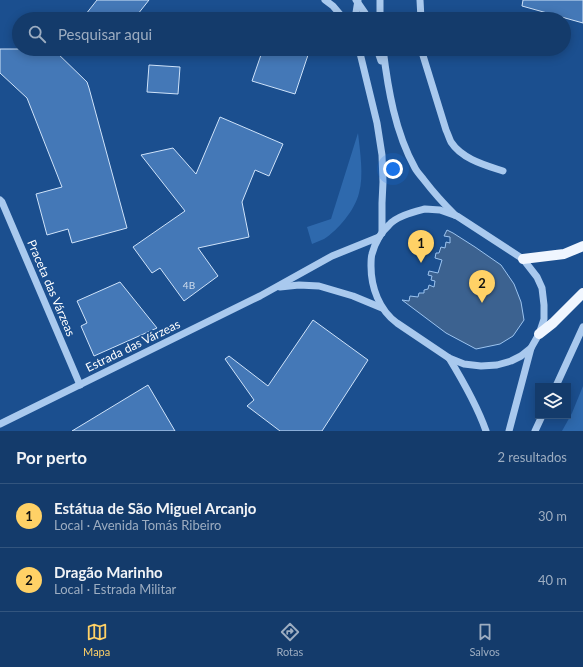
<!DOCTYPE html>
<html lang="pt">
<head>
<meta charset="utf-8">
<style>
  :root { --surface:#143b6b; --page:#1d4271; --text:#f1f3f6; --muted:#9dadc1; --line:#33557e; --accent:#ffd166 }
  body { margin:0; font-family:Lato,sans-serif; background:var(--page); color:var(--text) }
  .controls { position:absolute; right:12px; bottom:12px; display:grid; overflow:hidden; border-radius:0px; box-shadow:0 2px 10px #0003 }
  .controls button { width:36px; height:36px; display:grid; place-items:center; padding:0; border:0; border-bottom:1px solid var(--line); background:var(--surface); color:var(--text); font:20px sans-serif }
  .you { position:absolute; left:393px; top:169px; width:14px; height:14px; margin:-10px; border:3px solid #fff; border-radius:50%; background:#1a73e8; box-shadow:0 0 0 6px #1a73e833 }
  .badge { display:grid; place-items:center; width:26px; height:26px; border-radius:50%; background:var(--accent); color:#111; font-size:13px; font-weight:700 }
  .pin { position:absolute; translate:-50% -33px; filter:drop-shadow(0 1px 2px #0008) }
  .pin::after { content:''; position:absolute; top:21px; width:14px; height:12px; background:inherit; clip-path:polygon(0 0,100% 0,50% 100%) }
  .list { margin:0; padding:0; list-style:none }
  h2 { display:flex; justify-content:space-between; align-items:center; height:52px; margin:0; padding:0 16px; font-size:17px }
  h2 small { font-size:13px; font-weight:400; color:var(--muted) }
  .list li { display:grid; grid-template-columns:26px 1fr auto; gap:12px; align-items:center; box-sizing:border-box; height:64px; padding:0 16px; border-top:1px solid var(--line) }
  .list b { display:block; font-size:15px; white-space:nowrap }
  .list p { margin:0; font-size:13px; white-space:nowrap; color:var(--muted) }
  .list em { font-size:13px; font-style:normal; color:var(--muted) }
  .icon { flex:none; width:22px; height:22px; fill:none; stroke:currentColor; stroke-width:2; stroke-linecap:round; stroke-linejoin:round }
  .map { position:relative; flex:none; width:583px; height:431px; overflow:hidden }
  .search { position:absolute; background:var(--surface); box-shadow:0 2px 10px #0003; left:12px; right:12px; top:12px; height:44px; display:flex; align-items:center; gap:10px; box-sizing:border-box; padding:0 14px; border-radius:22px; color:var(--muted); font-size:15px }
  .sheet { height:180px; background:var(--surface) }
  nav { display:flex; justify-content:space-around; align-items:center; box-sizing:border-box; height:56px; border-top:1px solid var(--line); background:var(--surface); font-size:11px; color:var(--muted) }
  nav a { display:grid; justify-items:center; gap:2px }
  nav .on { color:var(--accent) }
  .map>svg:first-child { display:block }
  .green { fill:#2e69ad }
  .water { fill:#3c6290; stroke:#9cc4f0 }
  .building { fill:#4478b7; stroke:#cfe3fa }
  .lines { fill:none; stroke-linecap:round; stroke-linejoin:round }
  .minor { stroke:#a9c9ee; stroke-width:7 }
  .major { stroke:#f0f6ff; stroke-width:10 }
  .labels { text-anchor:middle; stroke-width:3.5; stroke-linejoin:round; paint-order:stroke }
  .number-label { font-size:10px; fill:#d0dded }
  .street-label { font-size:12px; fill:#fff; stroke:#1b4f8f }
</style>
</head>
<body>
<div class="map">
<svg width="583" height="431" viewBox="0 0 583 431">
  <rect width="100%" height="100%" fill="#1b4f8f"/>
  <g class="green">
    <path d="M358,133c2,18 6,43 1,60 -4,17 -21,37 -35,46 -4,2 -8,3 -12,5l-5,-17 24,-8z"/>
    <polygon points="583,386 583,431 562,431 572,413"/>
  </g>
  <polygon class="water" points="447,230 453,233 475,247 501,265 514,284 521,302 524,320 513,336 500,344 476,349 446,333 402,300 409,301 410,296 418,297 419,293 424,293 424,290 428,289 429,285 434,287 435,281 431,280 432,276 428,275 429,271 438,273 442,260 435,258 436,253 439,253 441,247 445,248 446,242 450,243 450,237 444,236"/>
  <g class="building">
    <polygon points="97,0 149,0 134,19 82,19"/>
    <polygon points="523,0 583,0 583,23 522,6"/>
    <polygon points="0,49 53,49 87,82 89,88 127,228 72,243 68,229 47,235 36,194 62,187 27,98 0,73"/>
    <polygon points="263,49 310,49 295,94 252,81"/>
    <polygon points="149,65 180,67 178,94 147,92"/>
    <polygon points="220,117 283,144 269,176 255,170 242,202 249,237 198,248 218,276 184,301 160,268 152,273 133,247 185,211 141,155 173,148 196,174"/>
    <polygon points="120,282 157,328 94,356 81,326 87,323 77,301"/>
    <polygon points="313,320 368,360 322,431 280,431 247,406 254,400 225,359 229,356 268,386"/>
    <polygon points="148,385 175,431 72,431"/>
  </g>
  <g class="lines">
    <g class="minor">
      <polyline points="325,0 333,6 344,19"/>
      <polyline points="356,0 365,13 367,19"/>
      <polyline points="380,0 380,19"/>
      <polyline points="420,0 421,19"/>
      <polyline points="355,19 358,0"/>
      <polyline points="359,49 377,123 382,155 383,182 382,203 382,233"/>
      <polyline points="377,49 381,61"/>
      <path d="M383,49c5,40 12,83 32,119 2,4 6,8 9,12 10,13 20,24 31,35"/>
      <path d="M421,49l25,81c2,4 3,8 5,12 11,17 34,23 52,29"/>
      <polyline points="0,200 2,202 80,385"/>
      <path d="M425,209l15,1 17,6 66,43 14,18 5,11 2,17v14l-5,15 -8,14 -10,8 -10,5 -14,4 -16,1 -17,-2 -15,-6 -52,-35c-18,-13 -26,-36 -26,-57 0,-4 0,-9 1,-12 3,-11 9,-22 17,-29 8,-9 25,-13 36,-16z"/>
      <polyline points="280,287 299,285 319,286 353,296 382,308"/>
      <path d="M449,358c14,23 28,47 37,73"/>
      <polyline points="556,386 583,327"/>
      <polyline points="0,424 260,296 332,256 379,237"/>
      <polyline points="509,431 531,348"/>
      <polyline points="535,431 542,416"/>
    </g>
    <g class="major">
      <polyline points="523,259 564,254 583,246"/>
      <polyline points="539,334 553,323 583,293"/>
    </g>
  </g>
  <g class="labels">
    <g class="number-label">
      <text x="189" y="289">4B</text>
    </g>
    <g class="street-label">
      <text transform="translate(51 288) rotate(67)" y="4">Praceta das Várzeas</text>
      <text transform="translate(133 346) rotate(-26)" y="4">Estrada das Várzeas</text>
    </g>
  </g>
</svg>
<div class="controls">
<button><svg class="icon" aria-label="layers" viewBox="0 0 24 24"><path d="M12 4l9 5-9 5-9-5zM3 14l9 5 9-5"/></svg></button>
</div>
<div class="you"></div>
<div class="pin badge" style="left:421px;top:263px">1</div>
<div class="pin badge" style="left:482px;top:303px">2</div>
<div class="search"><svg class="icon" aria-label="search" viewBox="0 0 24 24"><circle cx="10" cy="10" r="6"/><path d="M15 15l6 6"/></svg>Pesquisar aqui</div>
</div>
<section class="sheet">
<h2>Por perto<small>2 resultados</small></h2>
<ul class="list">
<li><span class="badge">1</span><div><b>Estátua de São Miguel Arcanjo</b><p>Local · Avenida Tomás Ribeiro</p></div><em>30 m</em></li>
<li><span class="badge">2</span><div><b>Dragão Marinho</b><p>Local · Estrada Militar</p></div><em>40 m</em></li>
</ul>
</section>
<nav>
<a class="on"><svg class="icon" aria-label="map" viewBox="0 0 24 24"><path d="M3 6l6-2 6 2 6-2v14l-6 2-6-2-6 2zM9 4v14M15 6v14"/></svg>Mapa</a>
<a><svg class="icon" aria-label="directions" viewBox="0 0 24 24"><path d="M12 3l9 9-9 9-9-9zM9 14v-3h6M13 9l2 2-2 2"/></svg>Rotas</a>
<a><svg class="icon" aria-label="saved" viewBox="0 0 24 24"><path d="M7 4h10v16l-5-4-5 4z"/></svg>Salvos</a>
</nav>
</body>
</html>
